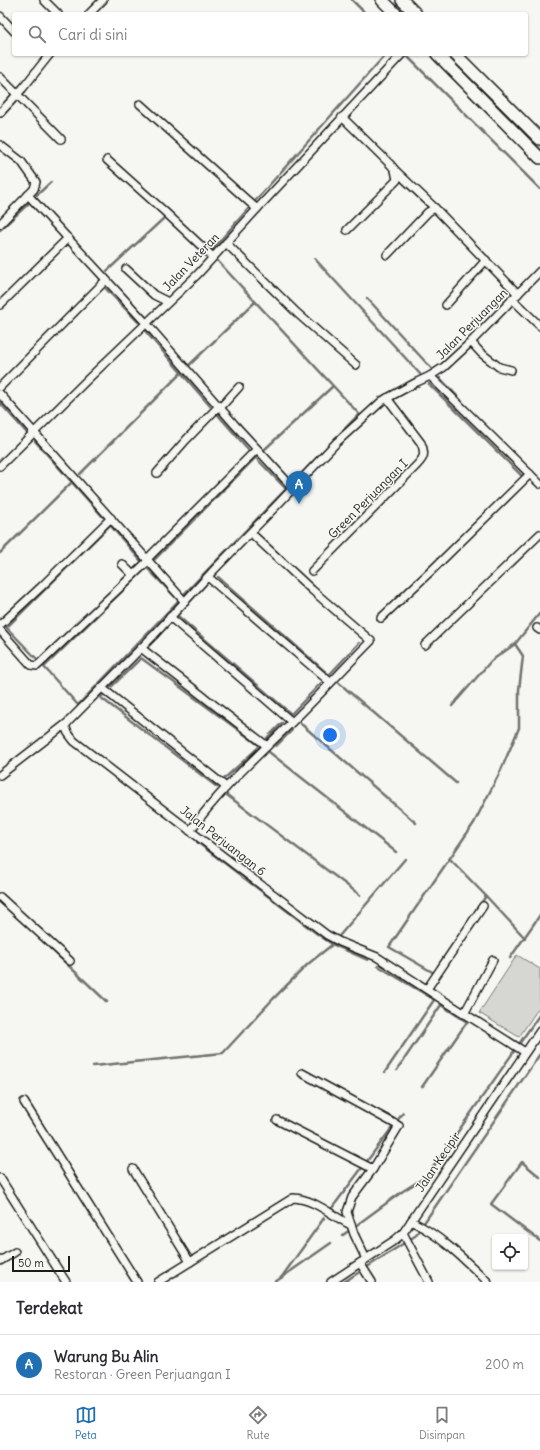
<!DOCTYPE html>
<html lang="id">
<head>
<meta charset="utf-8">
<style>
  :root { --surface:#fff; --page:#f2f2f3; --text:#2b2b33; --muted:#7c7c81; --line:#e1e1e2; --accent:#1f6fb2 }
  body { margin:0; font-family:Delius,sans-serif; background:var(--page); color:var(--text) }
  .controls { position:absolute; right:12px; bottom:12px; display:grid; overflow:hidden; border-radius:4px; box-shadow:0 1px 3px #0004 }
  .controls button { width:36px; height:36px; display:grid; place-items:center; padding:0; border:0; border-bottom:1px solid var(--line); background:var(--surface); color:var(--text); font:20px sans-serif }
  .scale { position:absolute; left:12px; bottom:10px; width:58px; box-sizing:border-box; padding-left:4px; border:2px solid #1c1c1c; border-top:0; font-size:11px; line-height:14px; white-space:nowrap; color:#1c1c1c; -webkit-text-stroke:3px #f6f6f2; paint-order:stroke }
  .you { position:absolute; left:330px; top:735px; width:14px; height:14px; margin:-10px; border:3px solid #fff; border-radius:50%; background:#1a73e8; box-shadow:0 0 0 6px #1a73e833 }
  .badge { display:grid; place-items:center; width:26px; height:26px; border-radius:50%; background:var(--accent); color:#fff; font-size:13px; font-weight:700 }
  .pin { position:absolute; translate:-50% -33px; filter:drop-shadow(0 1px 2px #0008) }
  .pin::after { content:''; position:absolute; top:21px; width:14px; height:12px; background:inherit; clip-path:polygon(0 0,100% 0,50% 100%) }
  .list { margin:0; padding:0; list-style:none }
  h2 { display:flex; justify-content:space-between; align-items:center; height:52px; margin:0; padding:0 16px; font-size:17px }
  h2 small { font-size:13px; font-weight:400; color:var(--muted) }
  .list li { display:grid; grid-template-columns:26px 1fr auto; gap:12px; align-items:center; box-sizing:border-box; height:60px; padding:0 16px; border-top:1px solid var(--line) }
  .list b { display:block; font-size:15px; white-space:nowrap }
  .list p { margin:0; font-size:13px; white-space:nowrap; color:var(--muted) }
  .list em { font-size:13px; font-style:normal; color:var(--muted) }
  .icon { flex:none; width:22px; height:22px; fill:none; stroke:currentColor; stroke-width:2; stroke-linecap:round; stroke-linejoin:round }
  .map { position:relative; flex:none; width:540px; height:1282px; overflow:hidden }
  .search { position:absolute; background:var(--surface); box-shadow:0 1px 3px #0004; left:12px; right:12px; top:12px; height:44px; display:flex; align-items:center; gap:10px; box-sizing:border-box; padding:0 14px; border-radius:4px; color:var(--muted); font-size:15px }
  .sheet { height:112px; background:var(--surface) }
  nav { display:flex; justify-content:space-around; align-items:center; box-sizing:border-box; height:56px; border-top:1px solid var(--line); background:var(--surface); font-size:11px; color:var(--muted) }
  nav a { display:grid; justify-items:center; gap:2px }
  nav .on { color:var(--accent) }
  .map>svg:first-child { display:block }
  .green { fill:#d6d6d2; stroke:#797977 }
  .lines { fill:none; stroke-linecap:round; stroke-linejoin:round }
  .stream { stroke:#727271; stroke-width:2.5 }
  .minor-casing { stroke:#1c1c1c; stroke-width:10 }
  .trunk-casing { stroke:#1c1c1c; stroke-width:14 }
  .minor { stroke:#f6f6f2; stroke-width:7 }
  .trunk { stroke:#f6f6f2; stroke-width:11 }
  .labels { text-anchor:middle; stroke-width:3; stroke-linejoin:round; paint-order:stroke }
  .street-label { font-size:12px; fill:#1c1c1c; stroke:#f6f6f2 }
</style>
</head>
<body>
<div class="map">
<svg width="540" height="1282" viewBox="0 0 540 1282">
  <rect width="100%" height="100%" fill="#f6f6f2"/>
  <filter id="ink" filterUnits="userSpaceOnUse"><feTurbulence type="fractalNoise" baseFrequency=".025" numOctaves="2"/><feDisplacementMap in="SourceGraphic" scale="8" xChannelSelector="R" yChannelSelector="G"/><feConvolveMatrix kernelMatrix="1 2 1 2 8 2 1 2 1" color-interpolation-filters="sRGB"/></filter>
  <g filter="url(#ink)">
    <polygon class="green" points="517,955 540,969 540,1006 519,1037 479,1013"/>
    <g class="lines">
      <g class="stream">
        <polyline points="352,0 366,14"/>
        <polyline points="405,54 540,189"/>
        <polyline points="37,195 51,182"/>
        <polyline points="256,200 386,54"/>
        <polyline points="0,230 28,204"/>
        <polyline points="210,252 248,209"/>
        <polyline points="215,258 359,414 294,481"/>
        <polyline points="315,259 420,374"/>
        <polyline points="107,271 164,218"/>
        <polyline points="106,289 138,322"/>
        <polyline points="367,298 431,368"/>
        <polyline points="146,332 210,406"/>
        <polyline points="440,378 461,400"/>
        <polyline points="429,384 521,475"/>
        <polyline points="0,403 26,432"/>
        <polyline points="218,415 248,449"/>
        <polyline points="35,441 103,517"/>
        <polyline points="265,449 333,386"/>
        <polyline points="256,458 286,489"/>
        <polyline points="80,474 181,373 255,302"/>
        <polyline points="110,525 140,560"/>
        <polyline points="0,553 72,482"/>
        <polyline points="155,559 256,457"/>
        <polyline points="147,568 178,600"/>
        <polyline points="218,577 329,675"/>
        <polyline points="185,593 286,489"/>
        <polyline points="179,617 291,714"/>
        <polyline points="6,627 36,658"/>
        <polyline points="7,627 110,525"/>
        <polyline points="44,667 78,705 179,600"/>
        <polyline points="44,667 147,567"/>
        <polyline points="329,675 359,643"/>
        <polyline points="339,683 456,783"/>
        <polyline points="111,687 141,658 260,746"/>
        <polyline points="102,696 100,697 217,787"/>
        <polyline points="452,706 491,661 515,644"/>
        <polyline points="291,714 321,683"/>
        <polyline points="300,723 416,823"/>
        <polyline points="267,738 282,723"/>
        <polyline points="276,746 292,730"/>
        <polyline points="269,752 396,852"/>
        <polyline points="225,778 260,746"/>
        <polyline points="227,795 360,895"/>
        <polyline points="197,842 316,933 332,944 368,960"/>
        <polyline points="450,859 486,896"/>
        <polyline points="340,935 405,859"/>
        <polyline points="50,948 107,1002"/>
        <polyline points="510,958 540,915"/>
        <polyline points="378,966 435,1000"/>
        <polyline points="438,966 486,896 525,938"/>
        <polyline points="435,972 434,973 389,947 474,823 501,770 519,728 519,690 523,656 515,644 540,613"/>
        <polyline points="93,1066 223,1053 273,999 308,964 333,944"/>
        <polyline points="397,1070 441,1005"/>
        <polyline points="385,1072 434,1000"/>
        <polyline points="422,1087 467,1022 441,1005"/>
        <polyline points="540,1177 522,1162 491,1204 540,1241"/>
        <polyline points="332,1208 403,1113"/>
        <polyline points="343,1235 403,1191 427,1176 540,1014"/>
        <polyline points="281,1278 324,1218"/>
        <polyline points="275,1282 331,1243"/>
        <polyline points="344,1282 415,1236 540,1054"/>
      </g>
      <defs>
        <g id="minor">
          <polyline points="44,0 58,14"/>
          <polyline points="89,14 103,0"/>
          <polyline points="0,16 14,31"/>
          <polyline points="0,77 61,139"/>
          <polyline points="140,104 257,209"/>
          <polyline points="0,113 23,88 50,54"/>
          <polyline points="342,117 391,165 395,170 397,180 347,230"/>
          <polyline points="0,145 21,161 36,182 34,189 0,224"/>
          <polyline points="107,160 164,211 213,257"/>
          <polyline points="395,170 435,208"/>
          <polyline points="28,195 146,323 235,425 293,488"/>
          <polyline points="226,243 297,313 356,365"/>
          <polyline points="387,255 428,212 435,208 518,294"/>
          <polyline points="126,269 154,295 168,302"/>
          <polyline points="512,299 540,326"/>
          <polyline points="0,305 68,238"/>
          <polyline points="446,305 486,260"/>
          <polyline points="471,342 481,353 499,367 511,370"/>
          <polyline points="430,376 540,484"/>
          <polyline points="0,387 106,280"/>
          <polyline points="0,394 185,602"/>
          <polyline points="220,408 239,387"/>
          <polyline points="0,466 89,378 198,274 257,209 402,54"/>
          <polyline points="157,473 186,440 219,406"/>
          <polyline points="147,559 257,449"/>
          <polyline points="122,564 133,575"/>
          <path d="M312,571l101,-102c9,-9 14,-13 8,-26l-34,-45"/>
          <polyline points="208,577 330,682"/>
          <polyline points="170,617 292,722"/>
          <polyline points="381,618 431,571 530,474"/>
          <polyline points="0,625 41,587 111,518"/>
          <polyline points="537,628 540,630"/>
          <polyline points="0,630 31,665 37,666 148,561"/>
          <polyline points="425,645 540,534"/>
          <polyline points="141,648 267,746"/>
          <polyline points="102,688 226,787"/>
          <polyline points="0,775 66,724"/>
          <path d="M190,831c29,-40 65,-73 100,-107 28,-27 54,-56 81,-83l-59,-51 -61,-57"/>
          <polyline points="0,897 70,961"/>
          <polyline points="427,989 483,906"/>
          <polyline points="464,1014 493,960"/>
          <polyline points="525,1052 440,998 377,957 340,942 327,935 223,856 74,741 68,733 65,726 69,721 154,635 212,572 280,502 337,442 382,401 417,382 430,376 444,367 471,342 540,271"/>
          <polyline points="302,1073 399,1126 373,1169 352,1197 347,1212 354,1234 366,1259"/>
          <polyline points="24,1102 137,1282"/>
          <polyline points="277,1120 373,1169"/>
          <polyline points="133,1169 190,1262"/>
          <polyline points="0,1178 66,1282"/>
          <path d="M411,1221c29,14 54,39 77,61"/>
          <polyline points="403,1233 429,1282"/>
          <polyline points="0,1261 15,1252"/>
          <polyline points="360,1263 372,1282"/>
          <path d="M158,1282l135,-84c22,1 39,18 58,27"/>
          <polyline points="331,1282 395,1240 403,1233 540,1031"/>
        </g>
        <g id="trunk">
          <polyline points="382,0 396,14"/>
          <polyline points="402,0 416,14"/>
          <polyline points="437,54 540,158"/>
          <polyline points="455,54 540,139"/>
        </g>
      </defs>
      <use href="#minor" class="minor-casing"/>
      <use href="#trunk" class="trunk-casing"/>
      <use href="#minor" class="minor"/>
      <use href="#trunk" class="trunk"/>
    </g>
  </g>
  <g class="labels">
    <g class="street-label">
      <text transform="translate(191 262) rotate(-46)" y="4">Jalan Veteran</text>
      <text transform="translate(472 324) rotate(-45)" y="4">Jalan Perjuangan</text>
      <text transform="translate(368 499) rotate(-45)" y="4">Green Perjuangan I</text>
      <text transform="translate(223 841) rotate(38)" y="4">Jalan Perjuangan 6</text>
      <text transform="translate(438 1162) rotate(-56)" y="4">Jalan Kecipir</text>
    </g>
  </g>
</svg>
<div class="controls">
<button><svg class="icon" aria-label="locate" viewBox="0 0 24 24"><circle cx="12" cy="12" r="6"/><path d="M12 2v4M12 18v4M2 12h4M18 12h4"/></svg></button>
</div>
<div class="scale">50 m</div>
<div class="you"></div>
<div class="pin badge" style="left:299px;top:504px">A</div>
<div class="search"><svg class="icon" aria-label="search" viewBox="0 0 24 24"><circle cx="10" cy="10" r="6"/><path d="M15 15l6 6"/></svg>Cari di sini</div>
</div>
<section class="sheet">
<h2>Terdekat<small></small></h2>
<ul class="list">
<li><span class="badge">A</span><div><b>Warung Bu Alin</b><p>Restoran · Green Perjuangan I</p></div><em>200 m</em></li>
</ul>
</section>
<nav>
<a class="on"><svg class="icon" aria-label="map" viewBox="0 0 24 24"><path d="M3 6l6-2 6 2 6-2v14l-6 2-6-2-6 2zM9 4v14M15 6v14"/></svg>Peta</a>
<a><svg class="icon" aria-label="directions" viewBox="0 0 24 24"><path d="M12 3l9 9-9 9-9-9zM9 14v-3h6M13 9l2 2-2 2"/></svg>Rute</a>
<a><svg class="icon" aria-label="saved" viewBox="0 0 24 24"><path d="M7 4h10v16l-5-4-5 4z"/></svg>Disimpan</a>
</nav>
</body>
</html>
